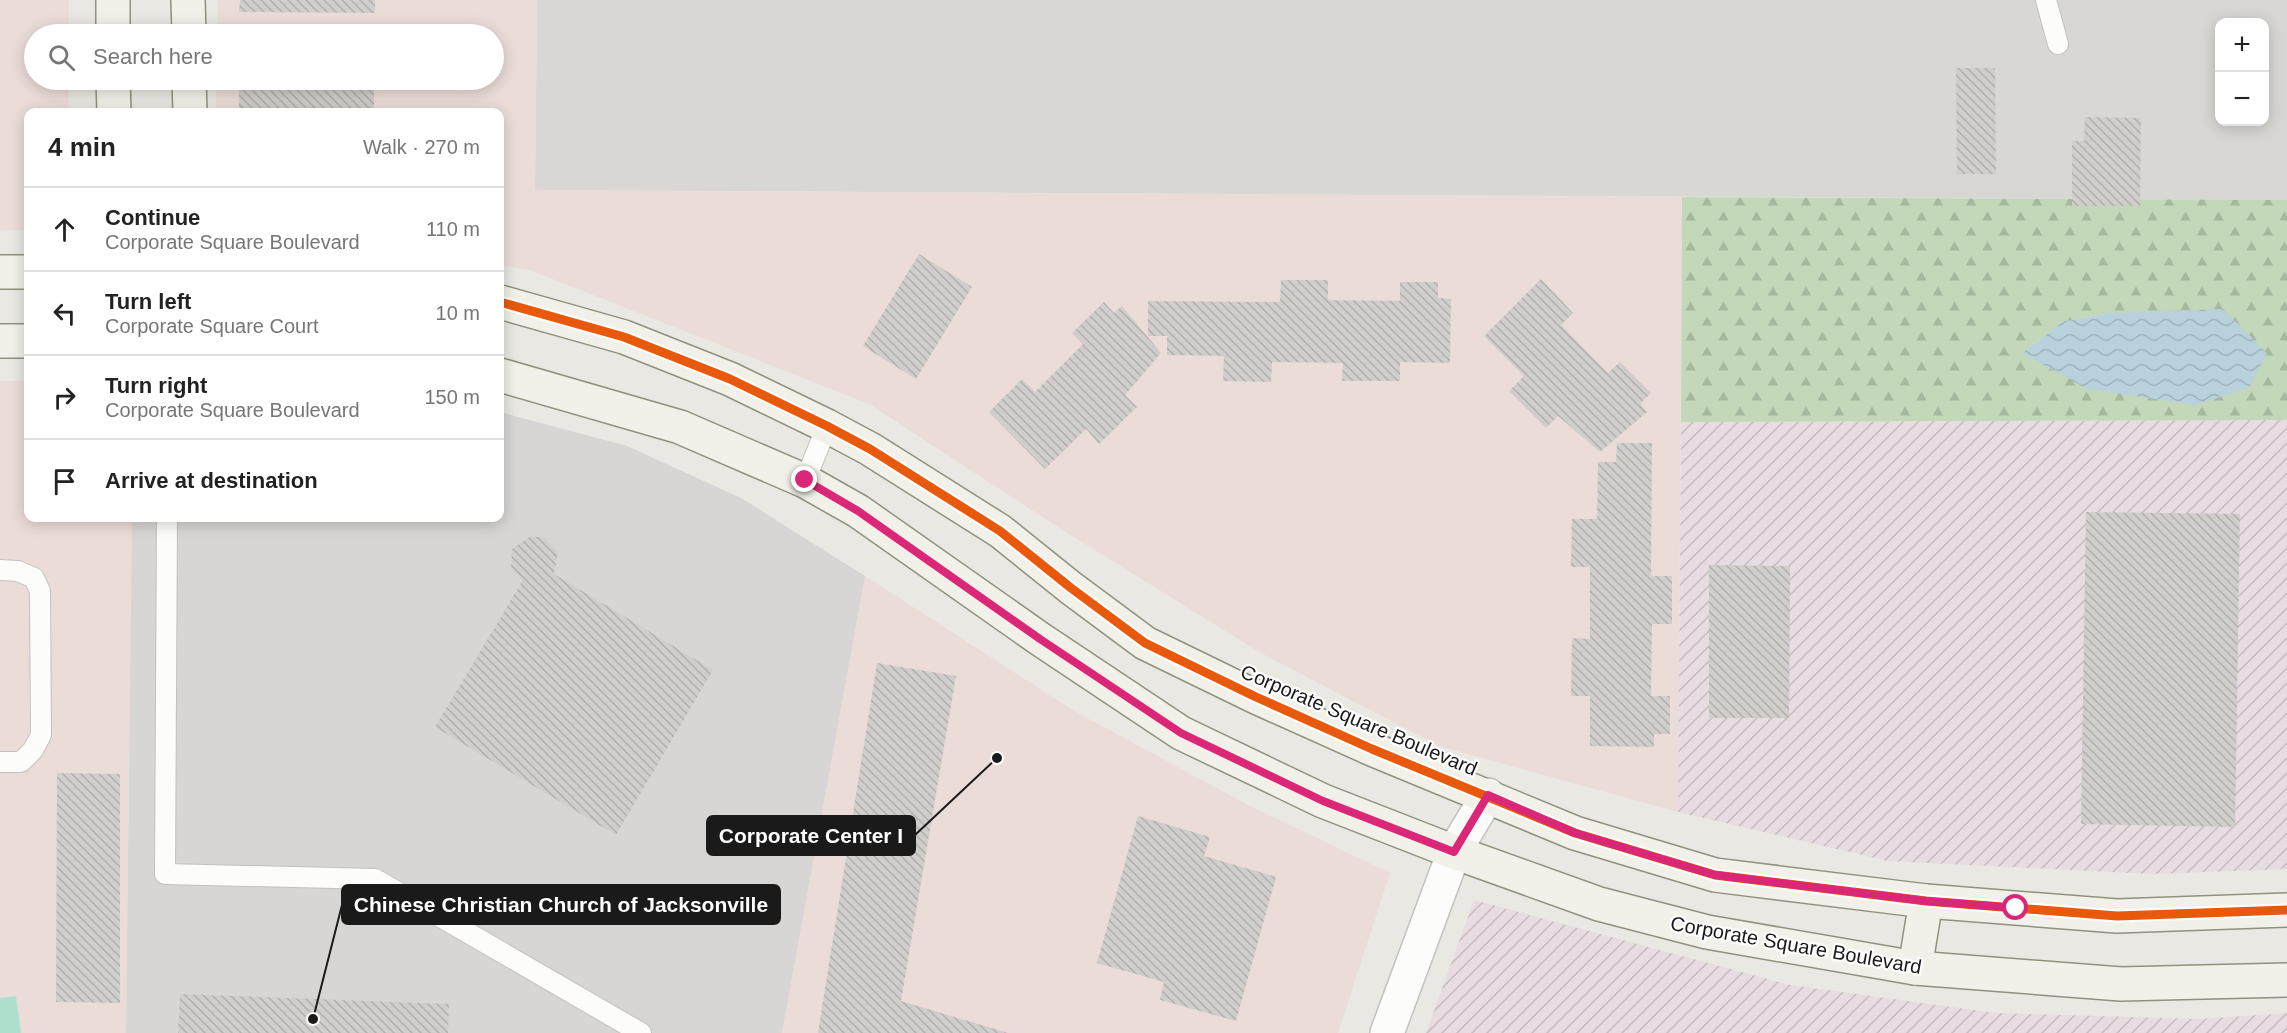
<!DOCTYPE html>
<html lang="en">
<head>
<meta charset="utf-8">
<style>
  :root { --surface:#fff; --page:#f2f2f2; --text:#222; --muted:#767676; --line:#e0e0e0 }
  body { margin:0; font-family:Helvetica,sans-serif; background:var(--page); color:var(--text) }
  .controls { position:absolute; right:18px; top:18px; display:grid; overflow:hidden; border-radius:12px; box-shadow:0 3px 15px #0003 }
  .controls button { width:54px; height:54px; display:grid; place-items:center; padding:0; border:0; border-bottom:2px solid var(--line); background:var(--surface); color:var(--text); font:30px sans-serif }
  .stop { position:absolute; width:18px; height:18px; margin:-14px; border:4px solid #db2777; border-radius:50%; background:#fff }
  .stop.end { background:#db2777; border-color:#fff; box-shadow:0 2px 6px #0008 }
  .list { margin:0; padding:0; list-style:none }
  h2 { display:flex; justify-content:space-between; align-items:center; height:78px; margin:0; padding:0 24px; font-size:26px }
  h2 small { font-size:20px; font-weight:400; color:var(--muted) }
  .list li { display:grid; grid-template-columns:39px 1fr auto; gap:18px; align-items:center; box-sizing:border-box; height:84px; padding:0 24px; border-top:2px solid var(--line) }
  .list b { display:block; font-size:22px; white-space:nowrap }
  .list p { margin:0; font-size:20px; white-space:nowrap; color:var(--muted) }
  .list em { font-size:20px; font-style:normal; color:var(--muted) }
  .icon { flex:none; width:33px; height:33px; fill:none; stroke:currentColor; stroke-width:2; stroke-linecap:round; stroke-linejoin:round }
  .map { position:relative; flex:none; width:2287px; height:1033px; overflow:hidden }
  .search { position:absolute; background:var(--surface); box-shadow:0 3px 15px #0003; left:24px; top:24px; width:480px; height:66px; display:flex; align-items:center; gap:15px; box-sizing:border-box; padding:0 21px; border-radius:33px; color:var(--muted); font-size:22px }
  .panel { position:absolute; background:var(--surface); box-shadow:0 3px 15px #0003; left:24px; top:108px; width:480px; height:414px; border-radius:12px }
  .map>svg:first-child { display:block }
  .residential { fill:#d8d7d4; fill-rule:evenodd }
  .commercial { fill:#ebdcd8 }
  .industrial { fill:url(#industrial-furrows) }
  .religious { fill:#d7d6d4 }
  .forest { fill:url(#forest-firs); fill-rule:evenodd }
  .pitch { fill:#aee0ce }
  .water { fill:url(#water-waves) }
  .building { fill:url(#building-back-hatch) }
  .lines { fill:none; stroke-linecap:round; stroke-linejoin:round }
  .lane-casing { stroke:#c1c1bf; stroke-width:22 }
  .street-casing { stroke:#c1c1bf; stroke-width:36 }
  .secondary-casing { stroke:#8f927c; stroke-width:36 }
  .lane { stroke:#fcfcfb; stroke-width:20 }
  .street { stroke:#fcfcfb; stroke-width:33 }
  .secondary { stroke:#f1f1e9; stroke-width:33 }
  .cycleway-casing { stroke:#fff; stroke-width:13 }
  .cycleway { stroke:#e8590c; stroke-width:9 }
  .route { stroke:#db2777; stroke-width:8 }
  .labels { text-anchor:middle; stroke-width:4.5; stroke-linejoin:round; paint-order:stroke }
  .street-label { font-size:20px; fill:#1a1a1a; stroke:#fff }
  .leader { fill:none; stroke:#1a1a1a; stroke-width:2 }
  .callout-dot { fill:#1a1a1a; stroke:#fff; stroke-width:2 }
  .callout { fill:#1a1a1a; stroke:#1a1a1a; stroke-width:2 }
  .callout-label { font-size:21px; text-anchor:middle; font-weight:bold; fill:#fff }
</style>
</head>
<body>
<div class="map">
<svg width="2287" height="1033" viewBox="0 0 2287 1033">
  <defs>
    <pattern id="industrial-furrows" width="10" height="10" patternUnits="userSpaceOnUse" patternTransform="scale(1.5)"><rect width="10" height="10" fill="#e7dce1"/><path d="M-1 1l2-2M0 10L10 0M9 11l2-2" fill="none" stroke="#c6bcc0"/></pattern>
    <pattern id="forest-firs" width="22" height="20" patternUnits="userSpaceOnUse" patternTransform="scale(1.5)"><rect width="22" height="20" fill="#c2d8b8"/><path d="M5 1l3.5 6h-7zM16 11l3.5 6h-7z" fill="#a6b99e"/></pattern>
    <pattern id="water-waves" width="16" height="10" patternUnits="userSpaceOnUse" patternTransform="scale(1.5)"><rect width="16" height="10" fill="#b7d2dc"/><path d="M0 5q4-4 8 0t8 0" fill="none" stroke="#9db4bc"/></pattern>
    <pattern id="building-back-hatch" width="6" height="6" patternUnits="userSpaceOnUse" patternTransform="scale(1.5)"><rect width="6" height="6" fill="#d0ceca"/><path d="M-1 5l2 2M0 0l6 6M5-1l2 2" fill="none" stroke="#b2b0ad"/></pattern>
  </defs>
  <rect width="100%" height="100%" fill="#e9e8e3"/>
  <path class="residential" d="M537,0h1750v200l-1752,-10zM2220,22h44v100h-44z"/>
  <g class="commercial">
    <polygon points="0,0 69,0 69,34 34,34 34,80 69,80 68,112 28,112 28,230 0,230"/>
    <polygon points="218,0 537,0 535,190 1682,197 1678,812 1439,746 1261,653 1064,531 869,404 530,270 500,265 500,112 216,112 216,80 494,80 494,34 217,34"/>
    <polygon points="0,381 28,381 28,518 132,518 126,1033 0,1033"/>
    <polygon points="865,576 1074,711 1248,805 1390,873 1338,1033 782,1033"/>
  </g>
  <g class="industrial">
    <polygon points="2287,420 2287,869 2151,874 1888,861 1678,812 1681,422"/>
    <polygon points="1474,900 1790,985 1996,1013 2199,1019 2287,1013 2287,1033 1426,1033"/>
  </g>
  <polygon class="religious" points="500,412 627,446 741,498 865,576 782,1033 126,1033 132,518 500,518"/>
  <path class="forest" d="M1682,197l605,3v220l-606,2zM2111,313l-89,40 42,-32z"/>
  <polygon class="pitch" points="16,996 21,1033 0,1033 0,998"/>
  <polygon class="water" points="2223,309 2267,353 2249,388 2196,405 2087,389 2022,353 2064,321 2111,313"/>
  <g class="building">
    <polygon points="240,0 375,0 375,13 239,12"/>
    <polygon points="1956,68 1995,68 1996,174 1957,174"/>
    <rect x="239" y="80" width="135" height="32"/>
    <polygon points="2085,117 2141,118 2140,206 2072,206 2072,141 2084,141"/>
    <polygon points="919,254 972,287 916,379 863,346"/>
    <polygon points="1541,279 1573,313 1561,325 1608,373 1620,362 1651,393 1640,404 1647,412 1600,452 1558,416 1546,428 1509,391 1524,376 1484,336"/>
    <polygon points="1281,280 1328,280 1328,300 1400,301 1400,282 1438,282 1438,298 1451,299 1450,363 1400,362 1400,381 1342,381 1343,363 1272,362 1271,382 1223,381 1224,356 1167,355 1167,336 1148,336 1148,301 1280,302"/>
    <polygon points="1104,302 1114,313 1122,306 1161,353 1125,395 1137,407 1099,444 1086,429 1045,469 989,412 1022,379 1035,392 1083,344 1072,333"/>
    <polygon points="1617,443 1652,443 1651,576 1672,576 1672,624 1652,624 1651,696 1670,696 1670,734 1654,734 1654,747 1590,746 1590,696 1571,696 1572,638 1590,639 1590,567 1571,567 1572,519 1597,519 1598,462 1616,462"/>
    <polygon points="2086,512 2240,514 2235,827 2081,824"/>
    <polygon points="531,536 545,538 558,552 554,574 713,670 616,835 435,727 523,580 511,568 512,549"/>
    <polygon points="1709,565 1790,566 1789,718 1709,718"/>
    <polygon points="877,663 956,676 901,1001 1008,1033 818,1033"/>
    <polygon points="57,773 120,774 120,1003 56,1002"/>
    <polygon points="1138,816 1210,837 1204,856 1276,877 1236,1021 1160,1000 1164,982 1097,963"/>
    <polygon points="180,994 449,1004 448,1033 178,1033"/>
  </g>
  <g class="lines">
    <defs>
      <g id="lane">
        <polyline points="2046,0 2058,44"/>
        <polyline points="805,481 827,426"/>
        <polyline points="167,518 165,874 375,879 641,1033"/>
        <polyline points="0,570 18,571 34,578 40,591 41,735 33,750 21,762 0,762"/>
      </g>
      <polyline id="street" points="1387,1033 1454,852 1488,795"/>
      <g id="secondary">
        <polyline points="113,0 113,34"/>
        <polyline points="188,0 189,34"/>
        <polyline points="113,80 114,112"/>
        <polyline points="189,80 190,112"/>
        <polyline points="0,272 28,272"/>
        <polyline points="500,302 624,337 730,379 827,426 870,449 1000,531 1071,588 1145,643 1256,697 1372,749 1575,833 1715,875 1926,901 2117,916 2287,910"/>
        <polyline points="0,341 28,341"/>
        <polyline points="500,375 680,427 805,481 858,511 1040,639 1181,733 1323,801 1454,852 1599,904 1707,932 1915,968 2121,984 2287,980"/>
        <polyline points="1915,968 1926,901"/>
      </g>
    </defs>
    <use href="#lane" class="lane-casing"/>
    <use href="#street" class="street-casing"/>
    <use href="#secondary" class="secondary-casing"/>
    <use href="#lane" class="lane"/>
    <use href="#street" class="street"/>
    <use href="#secondary" class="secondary"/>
    <defs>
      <polyline id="cycleway" points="500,302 624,337 730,379 827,426 870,449 1000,531 1071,588 1145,643 1256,697 1372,749 1575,833 1715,875 1926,901 2117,916 2287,910"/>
    </defs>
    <use href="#cycleway" class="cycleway-casing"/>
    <use href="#cycleway" class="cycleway"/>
  </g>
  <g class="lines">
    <polyline class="route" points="805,480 858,511 1040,639 1181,733 1323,801 1454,852 1488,795 1575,833 1715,875 1926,901 2016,908"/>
  </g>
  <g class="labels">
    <g class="street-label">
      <text transform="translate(1359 720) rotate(23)" y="7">Corporate Square Boulevard</text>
      <text transform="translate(1796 945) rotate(10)" y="7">Corporate Square Boulevard</text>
    </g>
  </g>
  <path class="leader" d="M997 758L915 835M313 1019L342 905"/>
  <g class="callout-dot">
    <circle cx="997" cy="758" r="6"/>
    <circle cx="313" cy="1019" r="6"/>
  </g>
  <g class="callout">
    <rect x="707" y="816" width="208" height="39" rx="6"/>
    <rect x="342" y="885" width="438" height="39" rx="6"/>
  </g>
  <g class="callout-label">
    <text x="811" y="843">Corporate Center I</text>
    <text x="561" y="912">Chinese Christian Church of Jacksonville</text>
  </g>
</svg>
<div class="controls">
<button>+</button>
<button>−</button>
</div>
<div class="stop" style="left:2016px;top:908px"></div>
<div class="stop end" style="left:805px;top:480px"></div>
<div class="search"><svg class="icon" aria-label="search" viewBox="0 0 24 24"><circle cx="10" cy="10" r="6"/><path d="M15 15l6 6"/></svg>Search here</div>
<section class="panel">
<h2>4 min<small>Walk · 270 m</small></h2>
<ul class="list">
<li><svg class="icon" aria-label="ahead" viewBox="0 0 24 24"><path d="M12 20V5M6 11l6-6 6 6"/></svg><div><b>Continue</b><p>Corporate Square Boulevard</p></div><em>110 m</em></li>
<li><svg class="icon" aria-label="left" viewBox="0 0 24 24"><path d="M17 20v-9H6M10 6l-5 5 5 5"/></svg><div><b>Turn left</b><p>Corporate Square Court</p></div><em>10 m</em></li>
<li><svg class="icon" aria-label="right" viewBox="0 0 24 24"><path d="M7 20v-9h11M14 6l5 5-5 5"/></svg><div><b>Turn right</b><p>Corporate Square Boulevard</p></div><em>150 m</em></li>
<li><svg class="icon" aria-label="arrive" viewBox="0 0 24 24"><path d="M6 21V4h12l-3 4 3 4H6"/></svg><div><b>Arrive at destination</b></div></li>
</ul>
</section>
</div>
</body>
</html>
